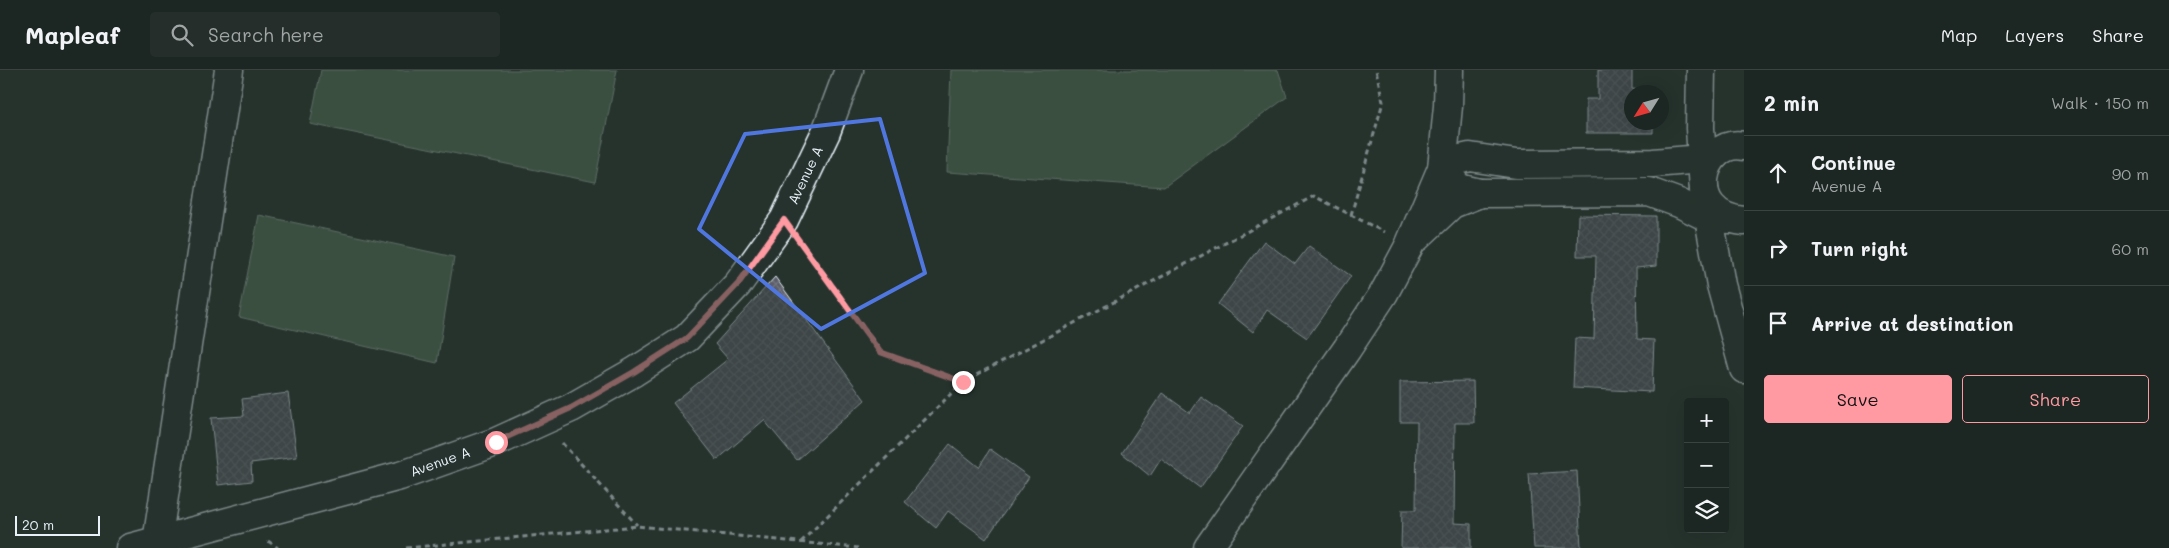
<!DOCTYPE html>
<html lang="en">
<head>
<meta charset="utf-8">
<style>
  :root { --surface:#1c2622; --page:#252e2a; --text:#f1f3f6; --muted:#a0a5a5; --line:#3a4340; --accent:#ff9aa2 }
  body { margin:0; font-family:Mali,sans-serif; background:var(--page); color:var(--text) }
  .controls { position:absolute; right:15px; bottom:15px; display:grid; overflow:hidden; border-radius:5px; box-shadow:0 5px 20px #0002 }
  .controls button { width:45px; height:45px; display:grid; place-items:center; padding:0; border:0; border-bottom:1px solid var(--line); background:var(--surface); color:var(--text); font:25px sans-serif }
  .compass { position:absolute; left:1624px; top:15px; width:45px; height:45px; border-radius:50%; background:var(--surface); box-shadow:0 5px 20px #0002; rotate:233deg }
  .scale { position:absolute; left:15px; bottom:12px; width:85px; box-sizing:border-box; padding-left:5px; border:2px solid #e8f1f8; border-top:0; font-size:14px; line-height:18px; white-space:nowrap; color:#e8f1f8; -webkit-text-stroke:4px #26332d; paint-order:stroke }
  .stop { position:absolute; width:15px; height:15px; margin:-11px; border:4px solid #ff9aa2; border-radius:50%; background:#fff }
  .stop.end { background:#ff9aa2; border-color:#fff; box-shadow:0 1px 5px #0008 }
  .list { margin:0; padding:0; list-style:none }
  h2 { display:flex; justify-content:space-between; align-items:center; height:65px; margin:0; padding:0 20px; font-size:21px }
  h2 small { font-size:16px; font-weight:400; color:var(--muted) }
  .list li { display:grid; grid-template-columns:32px 1fr auto; gap:15px; align-items:center; box-sizing:border-box; height:75px; padding:0 20px; border-top:1px solid var(--line) }
  .list b { display:block; font-size:19px; white-space:nowrap }
  .list p { margin:0; font-size:16px; white-space:nowrap; color:var(--muted) }
  .list em { font-size:16px; font-style:normal; color:var(--muted) }
  .actions { display:flex; gap:10px; padding:15px 20px }
  .actions a { flex:1; padding:11px 0; border:1px solid var(--accent); border-radius:5px; text-align:center; font-size:18px; color:var(--accent) }
  .actions .main { background:var(--accent); color:#111 }
  .icon { flex:none; width:28px; height:28px; fill:none; stroke:currentColor; stroke-width:2; stroke-linecap:round; stroke-linejoin:round }
  .map { position:relative; flex:none; width:1744px; height:478px; overflow:hidden }
  header { display:flex; align-items:center; gap:30px; box-sizing:border-box; height:70px; padding:0 25px; background:var(--surface); border-bottom:1px solid var(--line) }
  header strong { font-size:24px }
  nav { display:flex; gap:28px; margin-inline-start:auto; font-size:18px }
  .search { width:350px; height:45px; background:var(--page); display:flex; align-items:center; gap:12px; box-sizing:border-box; padding:0 18px; border-radius:5px; color:var(--muted); font-size:19px }
  main { display:flex }
  aside { flex:1; background:var(--surface) }
  .map>svg:first-child { display:block }
  .pitch { fill:#547259; stroke:#9eb2a8 }
  .building { fill:url(#building-cross-hatch); stroke:#e8f1f8 }
  .lines { fill:none; stroke-linecap:round; stroke-linejoin:round }
  .minor-casing { stroke:#e8f1f8; stroke-width:31 }
  .tertiary-casing { stroke:#e8f1f8; stroke-width:31 }
  .secondary-casing { stroke:#e8f1f8; stroke-width:31 }
  .path { stroke:#e8f1f8; stroke-width:3; stroke-dasharray:5 4; stroke-linecap:butt }
  .minor { stroke:#26332d; stroke-width:28 }
  .tertiary { stroke:#26332d; stroke-width:28 }
  .secondary { stroke:#26332d; stroke-width:28 }
  .route { stroke:#ff9aa2; stroke-width:6 }
  .marked { fill:none; stroke:#5077e0; stroke-width:4; stroke-linejoin:round }
  .labels { text-anchor:middle; stroke-width:4; stroke-linejoin:round; paint-order:stroke }
  .street-label { font-size:14px; fill:#e8f1f8; stroke:#26332d }
</style>
</head>
<body>
<header>
<strong>Mapleaf</strong>
<div class="search"><svg class="icon" aria-label="search" viewBox="0 0 24 24"><circle cx="10" cy="10" r="6"/><path d="M15 15l6 6"/></svg>Search here</div>
<nav><a>Map</a><a>Layers</a><a>Share</a></nav>
</header>
<main>
<div class="map">
<svg width="1744" height="478" viewBox="0 0 1744 478">
  <defs>
    <pattern id="building-cross-hatch" width="8" height="8" patternUnits="userSpaceOnUse" patternTransform="scale(1.25)"><rect width="8" height="8" fill="#5b5d69"/><path d="M0 0l8 8M0 8l8-8" fill="none" stroke="#73757f"/></pattern>
  </defs>
  <rect width="100%" height="100%" fill="#26332d"/>
  <filter id="ink" filterUnits="userSpaceOnUse"><feTurbulence type="fractalNoise" baseFrequency=".02" numOctaves="2"/><feDisplacementMap in="SourceGraphic" scale="10" xChannelSelector="R" yChannelSelector="G"/><feConvolveMatrix kernelMatrix="1 2 1 2 8 2 1 2 1" color-interpolation-filters="sRGB"/></filter>
  <g filter="url(#ink)">
    <g class="pitch">
      <polygon points="321,0 617,0 595,112 310,54"/>
      <polygon points="951,0 1278,0 1287,27 1164,117 947,102"/>
      <polygon points="259,145 454,187 437,293 239,247"/>
    </g>
    <g class="building">
      <polygon points="1598,0 1632,0 1632,19 1653,21 1653,22 1632,22 1632,52 1653,52 1653,63 1586,63 1586,29 1598,29"/>
      <polygon points="1578,145 1656,146 1656,196 1636,198 1637,269 1654,270 1652,322 1573,318 1575,268 1594,269 1596,186 1577,186"/>
      <polygon points="1264,171 1295,194 1309,176 1351,206 1307,268 1267,240 1253,262 1218,234"/>
      <polygon points="775,207 865,330 797,390 764,350 717,390 673,333 728,289 715,274"/>
      <polygon points="1473,311 1474,353 1455,353 1454,453 1471,454 1471,478 1401,478 1402,440 1416,440 1417,352 1400,352 1400,312"/>
      <polygon points="288,323 297,387 251,393 252,411 218,415 211,348 244,346 242,329"/>
      <polygon points="1162,323 1190,343 1201,327 1243,356 1200,418 1161,389 1150,406 1122,383"/>
      <polygon points="950,374 979,397 990,379 1029,407 986,469 948,441 936,458 905,432"/>
      <polygon points="1577,401 1581,478 1534,478 1529,404"/>
    </g>
    <g class="lines">
      <defs>
        <g id="minor">
          <polyline points="1716,84 1702,89 1653,93 1516,94 1470,87 1452,91 1442,98 1459,118 1480,123 1649,122 1679,133 1709,148 1729,149"/>
          <polyline points="1417,167 1452,134 1480,123"/>
          <polyline points="158,478 157,472 229,0"/>
          <polyline points="1208,478 1347,279 1384,223 1409,176 1442,98 1448,36 1449,0"/>
        </g>
        <g id="tertiary">
          <polyline points="1701,0 1700,58 1704,120 1721,215 1744,299"/>
          <path d="M1744,76c-42,-9 -64,69 0,75"/>
        </g>
        <g id="secondary">
          <path id="s1" d="M130,478l270,-72 96,-34 75,-34 63,-36 53,-34 51,-54 46,-64 42,-88 23,-62"/>
        </g>
      </defs>
      <use href="#minor" class="minor-casing"/>
      <use href="#tertiary" class="tertiary-casing"/>
      <use href="#secondary" class="secondary-casing"/>
      <g class="path">
        <polyline points="1351,145 1383,32 1376,0"/>
        <polyline points="801,173 881,282 963,312"/>
        <polyline points="562,373 637,455"/>
        <polyline points="268,471 278,478"/>
        <polyline points="801,472 963,312 1314,126 1384,162"/>
        <polyline points="406,478 637,456 858,478"/>
      </g>
      <use href="#minor" class="minor"/>
      <use href="#tertiary" class="tertiary"/>
      <use href="#secondary" class="secondary"/>
    </g>
  </g>
  <g class="lines" filter="url(#ink)">
    <polyline class="route" points="496,372 571,338 634,302 687,268 738,214 784,150 880,282 963,312"/>
  </g>
  <path d="M0 0H1744V478H0ZM880,49l45,154 -104,56 -122,-100 46,-95z" fill="#26332d" fill-opacity=".55" fill-rule="evenodd"/>
  <path class="marked" d="M880,49l45,154 -104,56 -122,-100 46,-95z"/>
  <g class="labels">
    <g class="street-label">
      <text dy="5" stroke="none"><textPath href="#s1" startOffset="802">Avenue A</textPath></text>
      <text dy="5" stroke="none"><textPath href="#s1" startOffset="322">Avenue A</textPath></text>
    </g>
  </g>
</svg>
<div class="controls">
<button>+</button>
<button>−</button>
<button><svg class="icon" aria-label="layers" viewBox="0 0 24 24"><path d="M12 4l9 5-9 5-9-5zM3 14l9 5 9-5"/></svg></button>
</div>
<svg class="compass" viewBox="-18 -18 36 36"><path d="M0-13l5 13h-10z" fill="#e53935"/><path d="M0 13l5-13h-10z" fill="#a0a5a5"/></svg>
<div class="scale">20 m</div>
<div class="stop" style="left:496px;top:372px"></div>
<div class="stop end" style="left:963px;top:312px"></div>
</div>
<aside>
<h2>2 min<small>Walk · 150 m</small></h2>
<ul class="list">
<li><svg class="icon" aria-label="ahead" viewBox="0 0 24 24"><path d="M12 20V5M6 11l6-6 6 6"/></svg><div><b>Continue</b><p>Avenue A</p></div><em>90 m</em></li>
<li><svg class="icon" aria-label="right" viewBox="0 0 24 24"><path d="M7 20v-9h11M14 6l5 5-5 5"/></svg><div><b>Turn right</b></div><em>60 m</em></li>
<li><svg class="icon" aria-label="arrive" viewBox="0 0 24 24"><path d="M6 21V4h12l-3 4 3 4H6"/></svg><div><b>Arrive at destination</b></div></li>
</ul>
<div class="actions"><a class="main">Save</a><a>Share</a></div>
</aside>
</main>
</body>
</html>
